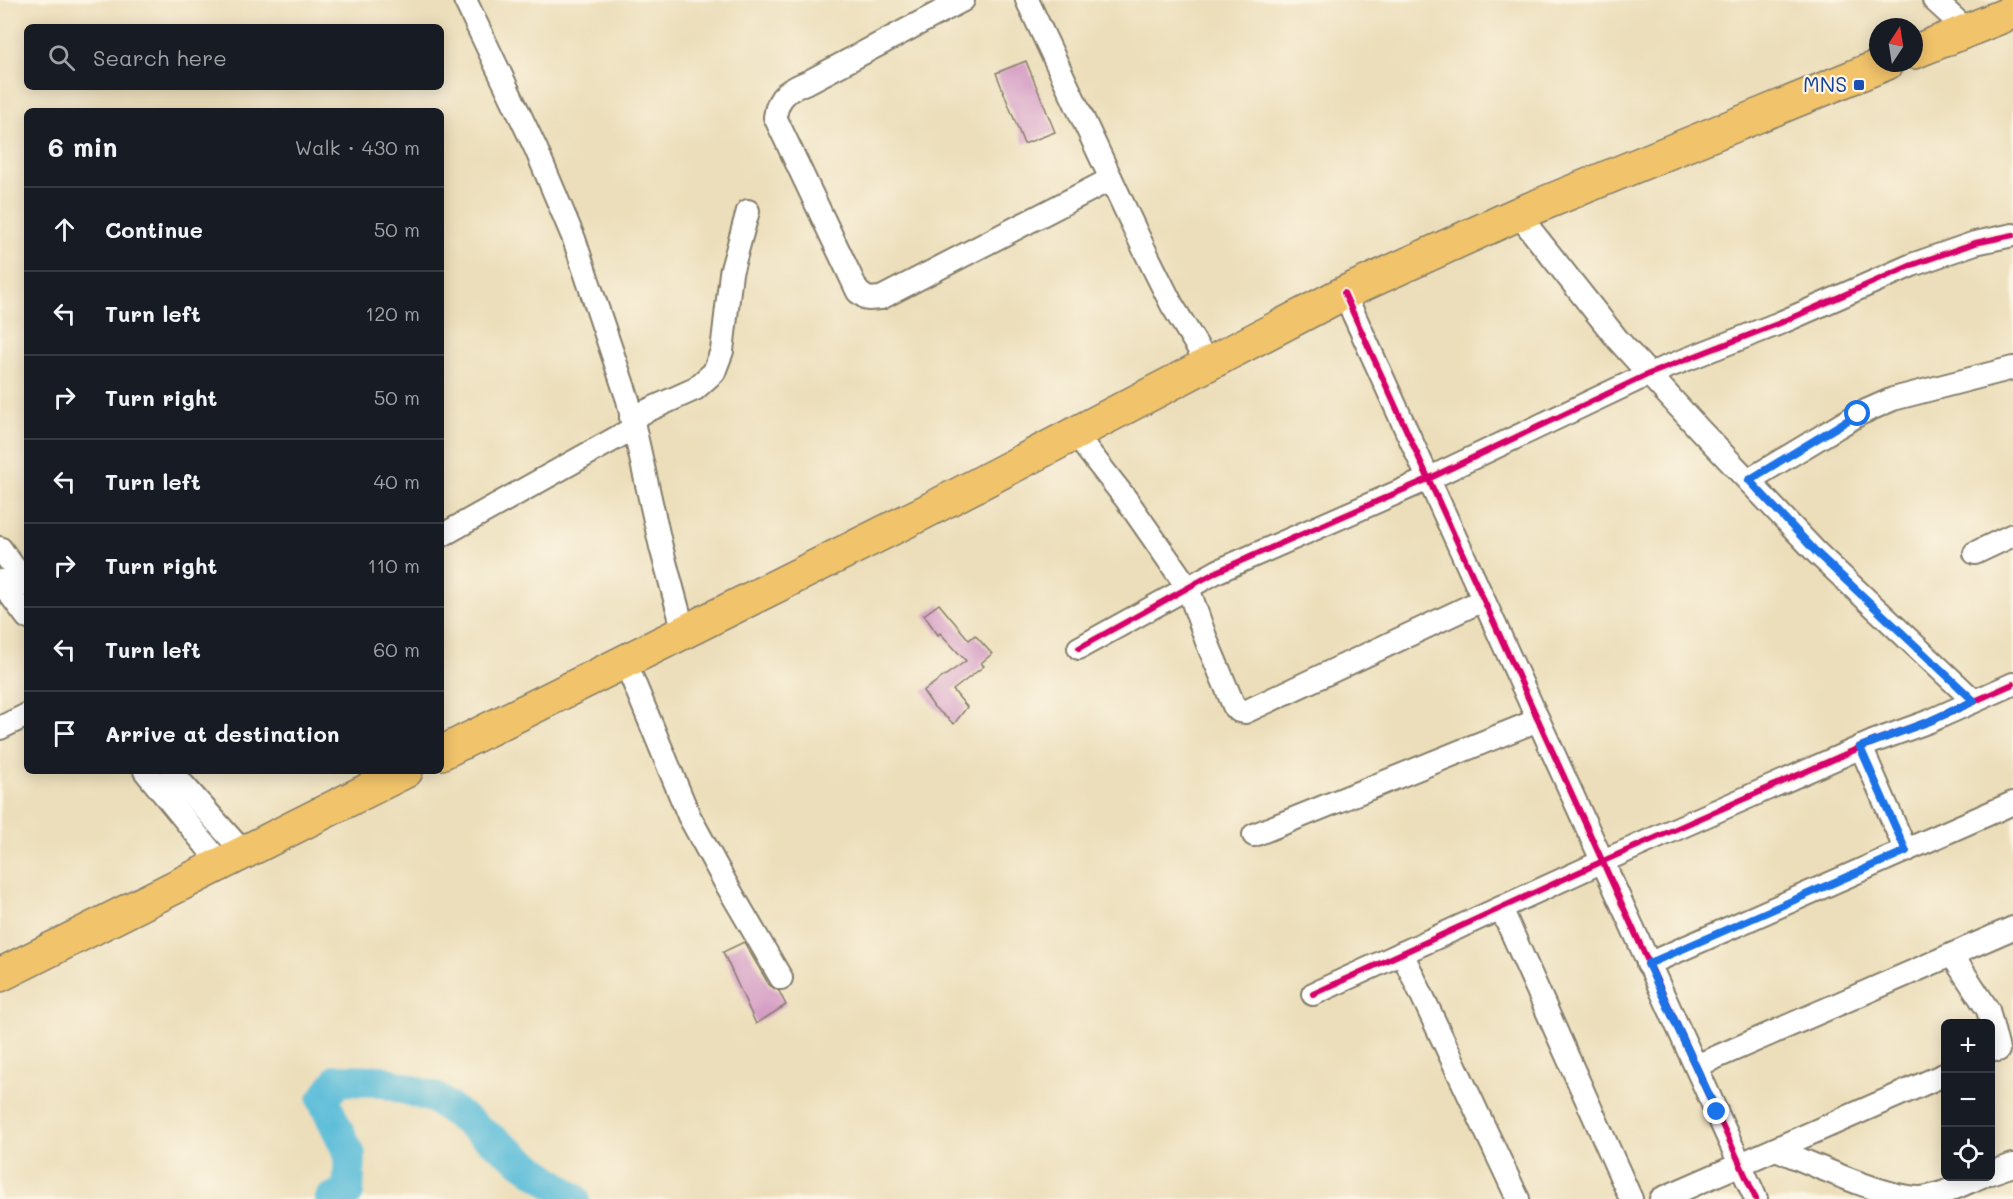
<!DOCTYPE html>
<html lang="en">
<head>
<meta charset="utf-8">
<style>
  :root { --surface:#171b24; --page:#20242c; --text:#f1f3f6; --muted:#9ea1a6; --line:#363941 }
  body { margin:0; font-family:Mali,sans-serif; background:var(--page); color:var(--text) }
  .controls { position:absolute; right:18px; bottom:18px; display:grid; overflow:hidden; border-radius:9px; box-shadow:0 3px 15px #0003 }
  .controls button { width:54px; height:54px; display:grid; place-items:center; padding:0; border:0; border-bottom:2px solid var(--line); background:var(--surface); color:var(--text); font:30px sans-serif }
  .compass { position:absolute; left:1869px; top:18px; width:54px; height:54px; border-radius:50%; background:var(--surface); box-shadow:0 3px 15px #0003; rotate:12deg }
  .stop { position:absolute; width:18px; height:18px; margin:-14px; border:4px solid #1a73e8; border-radius:50%; background:#fff }
  .stop.end { background:#1a73e8; border-color:#fff; box-shadow:0 2px 6px #0008 }
  .list { margin:0; padding:0; list-style:none }
  h2 { display:flex; justify-content:space-between; align-items:center; height:78px; margin:0; padding:0 24px; font-size:26px }
  h2 small { font-size:20px; font-weight:400; color:var(--muted) }
  .list li { display:grid; grid-template-columns:39px 1fr auto; gap:18px; align-items:center; box-sizing:border-box; height:84px; padding:0 24px; border-top:2px solid var(--line) }
  .list b { display:block; font-size:22px; white-space:nowrap }
  .list em { font-size:20px; font-style:normal; color:var(--muted) }
  .icon { flex:none; width:33px; height:33px; fill:none; stroke:currentColor; stroke-width:2; stroke-linecap:round; stroke-linejoin:round }
  .map { position:relative; flex:none; width:2013px; height:1199px; overflow:hidden }
  .search { position:absolute; background:var(--surface); box-shadow:0 3px 15px #0003; left:24px; top:24px; width:420px; height:66px; display:flex; align-items:center; gap:15px; box-sizing:border-box; padding:0 21px; border-radius:9px; color:var(--muted); font-size:22px }
  .panel { position:absolute; background:var(--surface); box-shadow:0 3px 15px #0003; left:24px; top:108px; width:420px; height:666px; border-radius:9px }
  .map>svg:first-child { display:block }
  .lines { fill:none; stroke-linecap:round; stroke-linejoin:round }
  .river { stroke:#5bbdd9; stroke-width:32 }
  .building { fill:#d295c2 }
  .minor-casing { stroke:#847d6b; stroke-width:26 }
  .highway-casing { stroke:#847d6b; stroke-width:36 }
  .minor { stroke:#fff; stroke-width:22 }
  .highway { stroke:#f1c36a; stroke-width:33 }
  .cycleway-casing { stroke:#fcf5e5; stroke-width:10 }
  .cycleway { stroke:#d6006c; stroke-width:6 }
  .route { stroke:#1a73e8; stroke-width:8 }
  .transit-dot { fill:#1a4fb4; stroke:#fcf5e5; stroke-width:2 }
  .labels { text-anchor:middle; stroke-width:4.5; stroke-linejoin:round; paint-order:stroke }
  .transit-label { font-size:21px; fill:#164399; stroke:#fcf5e5; text-anchor:end }
</style>
</head>
<body>
<div class="map">
<svg width="2013" height="1199" viewBox="0 0 2013 1199">
  <rect width="100%" height="100%" fill="#fcf5e5"/>
  <filter id="ink" filterUnits="userSpaceOnUse"><feTurbulence type="fractalNoise" baseFrequency=".0167" numOctaves="2"/><feDisplacementMap in="SourceGraphic" scale="12" xChannelSelector="R" yChannelSelector="G"/><feConvolveMatrix kernelMatrix="1 2 1 2 8 2 1 2 1" color-interpolation-filters="sRGB"/></filter>
  <filter id="wash" filterUnits="userSpaceOnUse"><feTurbulence type="fractalNoise" baseFrequency=".008" numOctaves="4" result="noise"/><feDisplacementMap in="SourceGraphic" scale="24" xChannelSelector="R" yChannelSelector="G"/><feGaussianBlur stdDeviation="1.35" result="paint"/><feColorMatrix in="noise" values="0 0 0 0 0 0 0 0 0 0 0 0 0 0 0 0 0 1.4 0 .05"/><feComposite in="paint" operator="in"/></filter>
  <g filter="url(#wash)">
    <rect width="100%" height="100%" fill="#ecdeba"/>
    <g class="lines">
      <polyline class="river" points="331,1199 348,1192 350,1155 323,1100 338,1080 381,1081 435,1098 574,1199"/>
    </g>
    <g id="blocks">
      <g class="building">
        <polygon points="1026,61 1055,132 1024,144 996,73"/>
        <polygon points="939,604 969,640 975,635 992,654 981,663 984,666 953,690 967,707 954,724 934,707 923,691 966,661 940,633 938,635 924,615"/>
        <polygon points="744,942 769,985 779,991 786,1005 756,1024 723,952"/>
      </g>
    </g>
  </g>
  <g filter="url(#ink)">
    <use href="#blocks" fill-opacity="0" stroke="#847d6b" stroke-width="1.5"/>
    <g class="lines">
      <defs>
        <g id="minor">
          <polyline points="465,0 536,149 574,239 628,400 661,547 684,632"/>
          <path d="M963,0l-153,81c-20,8 -32,13 -35,36l83,175 10,7 13,-1 230,-119"/>
          <polyline points="1027,0 1144,249 1172,305 1208,364"/>
          <polyline points="1934,0 1967,30"/>
          <polyline points="1518,214 1618,340 1700,430 1817,553 1974,701"/>
          <polyline points="1344,293 1756,1199"/>
          <polyline points="631,418 695,389 714,372 722,351 731,273 748,211"/>
          <polyline points="1075,434 1126,499 1188,588 1207,642 1234,706 1239,711 1245,712 1483,600"/>
          <polyline points="1749,480 1859,414 1893,399 2013,368"/>
          <polyline points="441,536 634,428"/>
          <polyline points="0,548 27,585"/>
          <polyline points="1975,553 2013,535"/>
          <polyline points="0,581 27,617"/>
          <polyline points="1079,648 1218,571 1428,479 1649,374 1780,323 1912,265 1975,243 2013,235"/>
          <polyline points="625,661 689,816 725,882 781,978"/>
          <polyline points="0,728 27,715"/>
          <polyline points="1861,747 1906,851"/>
          <polyline points="145,771 221,864"/>
          <polyline points="171,771 243,852"/>
          <polyline points="1254,835 1538,720"/>
          <polyline points="1501,908 1631,1199"/>
          <polyline points="1402,953 1518,1199"/>
          <polyline points="1952,955 1988,1010 1998,1050"/>
          <polyline points="1648,964 2013,803"/>
          <polyline points="1313,994 1601,862 1875,741 1930,721 2013,684"/>
          <polyline points="1696,1066 2013,928"/>
          <path d="M1776,1149c34,14 111,50 145,49 20,-2 42,-14 61,-22"/>
          <polyline points="1990,1173 2013,1165"/>
          <polyline points="1661,1199 1946,1074"/>
        </g>
        <g id="highway">
          <polyline points="1914,52 2013,12"/>
          <polyline points="441,753 923,513 1344,293 1518,214 1887,63"/>
          <polyline points="0,975 406,771"/>
        </g>
      </defs>
      <use href="#minor" class="minor-casing"/>
      <use href="#highway" class="highway-casing"/>
      <use href="#minor" class="minor"/>
      <use href="#highway" class="highway"/>
      <defs>
        <g id="cycleway">
          <polyline points="1344,293 1756,1199"/>
          <polyline points="1079,648 1218,571 1428,479 1649,374 1780,323 1912,265 1975,243 2013,235"/>
          <polyline points="1313,994 1601,862 1875,741 1930,721 2013,684"/>
        </g>
      </defs>
      <use href="#cycleway" class="cycleway-casing"/>
      <use href="#cycleway" class="cycleway"/>
    </g>
  </g>
  <g class="lines" filter="url(#ink)">
    <polyline class="route" points="1717,1112 1648,964 1906,851 1860,747 1930,721 1974,701 1817,553 1749,480 1858,414"/>
  </g>
  <rect class="transit-dot" x="1853" y="79" width="12" height="12" rx="3"/>
  <g class="labels">
    <g class="transit-label">
      <text x="1847" y="92">MNS</text>
    </g>
  </g>
</svg>
<div class="controls">
<button>+</button>
<button>−</button>
<button><svg class="icon" aria-label="locate" viewBox="0 0 24 24"><circle cx="12" cy="12" r="6"/><path d="M12 2v4M12 18v4M2 12h4M18 12h4"/></svg></button>
</div>
<svg class="compass" viewBox="-18 -18 36 36"><path d="M0-13l5 13h-10z" fill="#e53935"/><path d="M0 13l5-13h-10z" fill="#9ea1a6"/></svg>
<div class="stop" style="left:1858px;top:414px"></div>
<div class="stop end" style="left:1717px;top:1112px"></div>
<div class="search"><svg class="icon" aria-label="search" viewBox="0 0 24 24"><circle cx="10" cy="10" r="6"/><path d="M15 15l6 6"/></svg>Search here</div>
<section class="panel">
<h2>6 min<small>Walk · 430 m</small></h2>
<ul class="list">
<li><svg class="icon" aria-label="ahead" viewBox="0 0 24 24"><path d="M12 20V5M6 11l6-6 6 6"/></svg><div><b>Continue</b></div><em>50 m</em></li>
<li><svg class="icon" aria-label="left" viewBox="0 0 24 24"><path d="M17 20v-9H6M10 6l-5 5 5 5"/></svg><div><b>Turn left</b></div><em>120 m</em></li>
<li><svg class="icon" aria-label="right" viewBox="0 0 24 24"><path d="M7 20v-9h11M14 6l5 5-5 5"/></svg><div><b>Turn right</b></div><em>50 m</em></li>
<li><svg class="icon" aria-label="left" viewBox="0 0 24 24"><path d="M17 20v-9H6M10 6l-5 5 5 5"/></svg><div><b>Turn left</b></div><em>40 m</em></li>
<li><svg class="icon" aria-label="right" viewBox="0 0 24 24"><path d="M7 20v-9h11M14 6l5 5-5 5"/></svg><div><b>Turn right</b></div><em>110 m</em></li>
<li><svg class="icon" aria-label="left" viewBox="0 0 24 24"><path d="M17 20v-9H6M10 6l-5 5 5 5"/></svg><div><b>Turn left</b></div><em>60 m</em></li>
<li><svg class="icon" aria-label="arrive" viewBox="0 0 24 24"><path d="M6 21V4h12l-3 4 3 4H6"/></svg><div><b>Arrive at destination</b></div></li>
</ul>
</section>
</div>
</body>
</html>
